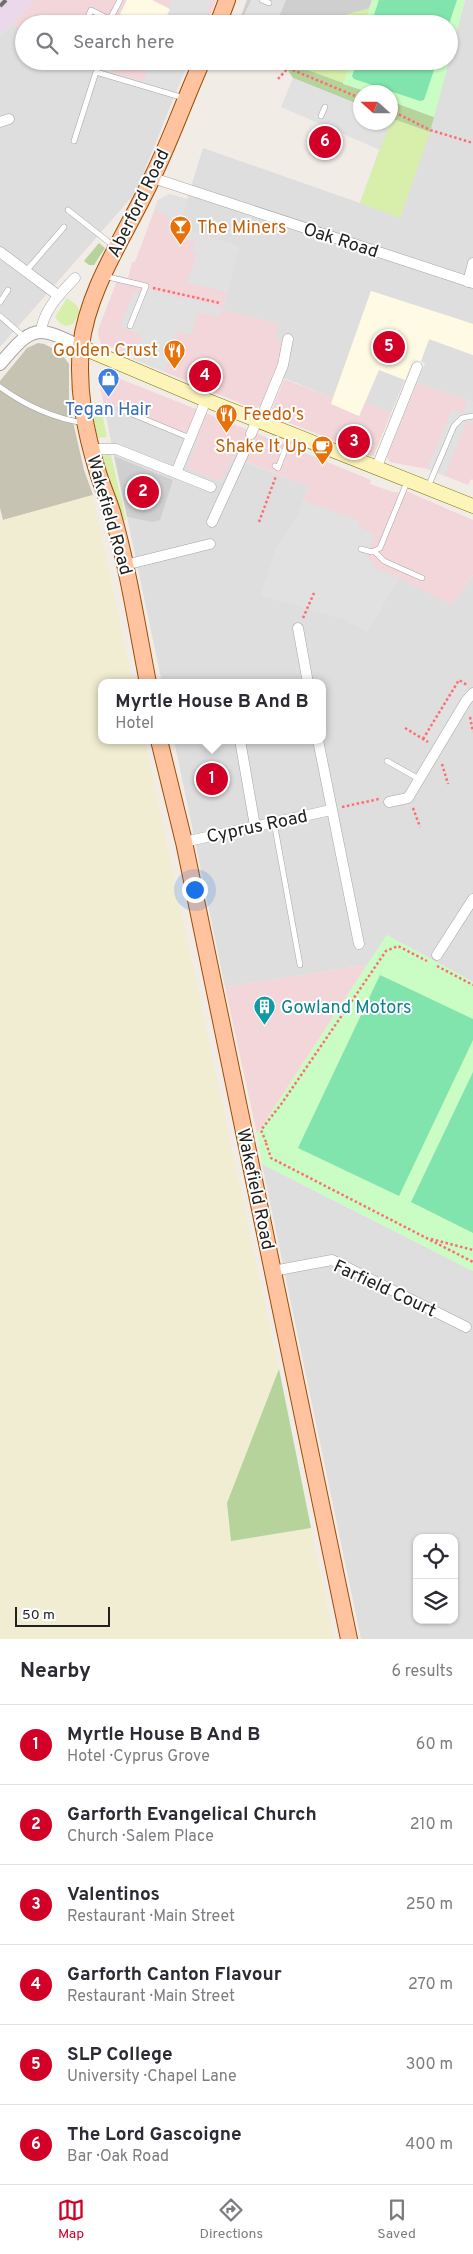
<!DOCTYPE html>
<html lang="en">
<head>
<meta charset="utf-8">
<style>
  :root { --surface:#fff; --page:#f7f7f7; --text:#2b2b33; --muted:#7c7c81; --line:#e1e1e2; --accent:#d20027 }
  body { margin:0; font-family:Overpass,sans-serif; background:var(--page); color:var(--text) }
  .controls { position:absolute; right:15px; bottom:15px; display:grid; overflow:hidden; border-radius:10px; box-shadow:0 1px 4px #0004 }
  .controls button { width:45px; height:45px; display:grid; place-items:center; padding:0; border:0; border-bottom:1px solid var(--line); background:var(--surface); color:var(--text); font:25px sans-serif }
  .compass { position:absolute; left:353px; top:85px; width:45px; height:45px; border-radius:50%; background:var(--surface); box-shadow:0 1px 4px #0004; rotate:291deg }
  .scale { position:absolute; left:15px; bottom:12px; width:95px; box-sizing:border-box; padding-left:5px; border:2px solid #212121; border-top:0; font-size:14px; line-height:18px; white-space:nowrap; color:#212121; -webkit-text-stroke:4px #fff; paint-order:stroke }
  .you { position:absolute; left:194px; top:889px; width:18px; height:18px; margin:-12px; border:4px solid #fff; border-radius:50%; background:#1a73e8; box-shadow:0 0 0 8px #1a73e833 }
  .badge { display:grid; place-items:center; width:32px; height:32px; border-radius:50%; background:var(--accent); color:#fff; font-size:16px; font-weight:700 }
  .pin { position:absolute; translate:-50% -50%; border:2px solid #fff; box-shadow:0 1px 5px #0006 }
  .popup { position:absolute; left:98px; top:679px; width:228px; height:65px; box-sizing:border-box; display:grid; place-content:center; border-radius:10px; background:var(--surface); filter:drop-shadow(0 1px 4px #0005); font-size:16px; white-space:nowrap; color:var(--muted) }
  .popup b { font-size:19px; color:var(--text) }
  .popup::after { content:''; position:absolute; left:50%; top:100%; margin-left:-10px; border:10px solid transparent; border-top-color:var(--surface) }
  .list { margin:0; padding:0; list-style:none }
  h2 { display:flex; justify-content:space-between; align-items:center; height:65px; margin:0; padding:0 20px; font-size:21px }
  h2 small { font-size:16px; font-weight:400; color:var(--muted) }
  .list li { display:grid; grid-template-columns:32px 1fr auto; gap:15px; align-items:center; box-sizing:border-box; height:80px; padding:0 20px; border-top:1px solid var(--line) }
  .list b { display:block; font-size:19px; white-space:nowrap }
  .list p { margin:0; font-size:16px; white-space:nowrap; color:var(--muted) }
  .list em { font-size:16px; font-style:normal; color:var(--muted) }
  .icon { flex:none; width:28px; height:28px; fill:none; stroke:currentColor; stroke-width:2; stroke-linecap:round; stroke-linejoin:round }
  .map { position:relative; flex:none; width:473px; height:1639px; overflow:hidden }
  .search { position:absolute; background:var(--surface); box-shadow:0 1px 4px #0004; left:15px; right:15px; top:15px; height:55px; display:flex; align-items:center; gap:12px; box-sizing:border-box; padding:0 18px; border-radius:28px; color:var(--muted); font-size:19px }
  .sheet { height:545px; background:var(--surface) }
  nav { display:flex; justify-content:space-around; align-items:center; box-sizing:border-box; height:70px; border-top:1px solid var(--line); background:var(--surface); font-size:14px; color:var(--muted) }
  nav a { display:grid; justify-items:center; gap:2px }
  nav .on { color:var(--accent) }
  .map>svg:first-child { display:block }
  .residential { fill:#dfdede; fill-rule:evenodd }
  .commercial { fill:#f3d6da }
  .industrial { fill:#ebd9eb }
  .education { fill:#fffae3 }
  .religious { fill:#cfcfcf }
  .construction { fill:#c7c3b2 }
  .farmland { fill:#f1edd2 }
  .grass { fill:#d8eeab }
  .forest { fill:#b5d39a }
  .park { fill:#c9fdc3 }
  .pitch { fill:#81e4ac }
  .parking { fill:#e1e1e1 }
  .lines { fill:none; stroke-linecap:round; stroke-linejoin:round }
  .service-casing { stroke:#a5a5a5; stroke-width:6 }
  .minor-casing { stroke:#a5a5a5; stroke-width:11 }
  .tertiary-casing { stroke:#a5a5a5; stroke-width:14 }
  .secondary-casing { stroke:#807600; stroke-width:15 }
  .primary-casing { stroke:#9e4c00; stroke-width:18 }
  .path { stroke:#ff6b77; stroke-width:2.5; stroke-dasharray:2.5 2.5; stroke-linecap:butt }
  .service { stroke:#fff; stroke-width:5 }
  .minor { stroke:#fff; stroke-width:10 }
  .tertiary { stroke:#fff; stroke-width:12 }
  .secondary { stroke:#fdf4ba; stroke-width:14 }
  .primary { stroke:#ffc49f; stroke-width:16 }
  .rail { stroke:#6f6f6f; stroke-width:4; stroke-dasharray:10 10; stroke-linecap:butt }
  .labels { text-anchor:middle; stroke-width:4; stroke-linejoin:round; paint-order:stroke }
  .street-label { font-size:18px; fill:#212121; stroke:#fff }
  .food-label { font-size:18px; fill:#c56008; stroke:#fff; text-anchor:start }
  .shop-label { font-size:18px; fill:#366cbe; stroke:#fff }
  .culture-label { font-size:18px; fill:#0d838f; stroke:#fff; text-anchor:start }
</style>
</head>
<body>
<div class="map">
<svg width="473" height="1639" viewBox="0 0 473 1639">
  <rect width="100%" height="100%" fill="#f2ece7"/>
  <g class="residential">
    <polygon points="465,0 473,0 473,324 371,291 333,398 274,374 285,347 275,338 222,310 239,247 185,229 181,219 203,148 360,203 391,118 430,131"/>
    <polygon points="12,24 24,29 24,61 95,61 93,66 176,92 142,177 132,197 0,347 0,36"/>
    <polygon points="429,339 473,355 473,402 417,383 425,363 421,361"/>
    <polygon points="379,369 405,380 391,413 365,402"/>
    <polygon points="103,401 199,438 187,468 221,482 231,457 309,486 298,516 276,549 261,595 344,619 367,632 399,578 452,604 473,575 473,982 387,935 367,965 225,987 174,740 322,740 322,683 162,683 127,517 152,522 165,500 173,480 114,456"/>
    <path d="M262,1164l211,107v368h-112zM417,1538h37v82h-37z"/>
  </g>
  <g class="commercial">
    <polygon points="35,0 127,0 120,14 140,24 24,24 24,29 12,24"/>
    <polygon points="152,0 216,0 207,24 199,24"/>
    <polygon points="95,61 181,61 185,71 176,92 93,66"/>
    <polygon points="169,194 187,199 181,219 185,229 239,247 222,310 279,324 275,338 284,343 285,347 261,406 254,409 133,359 134,356 101,344 98,335 99,331 98,330 119,275 128,278 132,262 135,262 158,200"/>
    <polygon points="102,374 112,378 113,376 281,443 371,480 370,484 393,492 405,493 406,491 473,520 473,575 452,605 399,578 367,632 344,619 261,595 276,549 298,516 309,486 232,457 221,482 187,468 199,438 103,401 98,377"/>
    <polygon points="284,379 333,398 331,403 359,416 365,402 391,413 373,457 273,416 271,411"/>
    <polygon points="417,383 473,402 473,480 471,479 468,485 427,469 390,462 387,457"/>
    <polygon points="367,965 257,1134 225,987"/>
  </g>
  <polygon class="industrial" points="0,0 35,0 0,36"/>
  <g class="education">
    <polygon points="127,0 152,0 199,24 140,24 120,14"/>
    <polygon points="371,291 473,324 473,355 429,339 421,361 413,359 405,380 379,370 359,416 331,404"/>
  </g>
  <g class="religious">
    <polygon points="247,0 372,0 364,24 238,24"/>
    <polygon points="114,456 173,480 160,520 152,522 127,517"/>
  </g>
  <polygon class="construction" points="38,343 44,344 60,352 69,364 69,404 84,470 93,495 3,520 0,508 0,381 27,348"/>
  <polygon class="farmland" points="93,495 133,683 102,683 102,740 145,740 279,1369 227,1503 231,1541 311,1528 334,1639 0,1639 0,521"/>
  <g class="grass">
    <polygon points="370,8 364,24 326,24 348,14"/>
    <polygon points="302,61 351,61 343,84 298,67"/>
    <polygon points="391,118 430,132 400,218 360,203"/>
    <path d="M67,298c13,9 15,10 7,25 -9,6 -14,1 -19,-6z"/>
    <polygon points="102,413 107,437 98,438 95,436 92,415"/>
    <polygon points="108,454 111,455 126,520 122,521 102,461 103,456"/>
  </g>
  <g class="forest">
    <polygon points="282,61 368,92 360,92 360,105 293,78"/>
    <polygon points="390,101 434,117 430,132 391,118"/>
    <polygon points="99,243 105,248 94,265 89,265 84,261"/>
    <polygon points="279,1369 311,1528 231,1541 227,1503"/>
  </g>
  <g class="park">
    <polygon points="372,0 465,0 449,60 449,24 364,24"/>
    <polygon points="351,61 449,61 434,117 391,101 390,92 368,92 343,84"/>
    <polygon points="387,935 473,982 473,1271 262,1164 257,1134"/>
  </g>
  <g class="pitch">
    <polygon points="379,0 457,0 449,24 371,24"/>
    <polygon points="358,61 437,61 424,100 420,101 354,79 352,76"/>
    <polygon points="380,975 473,1019 473,1040 399,1196 298,1148"/>
    <polygon points="473,1072 473,1233 411,1202"/>
  </g>
  <g class="parking">
    <polygon points="171,0 211,0 203,24 163,24 170,9 168,8"/>
    <polygon points="251,0 286,0 276,24 240,24"/>
    <polygon points="150,61 181,62 185,71 176,92 144,82"/>
    <polygon points="293,78 360,105 360,122 390,123 380,150 281,107"/>
    <polygon points="169,194 187,199 181,219 185,229 239,247 227,292 187,283 197,253 192,252 195,242 166,232 170,223 167,215 154,210 158,200"/>
    <polygon points="147,289 223,307 219,317 197,312 192,335 176,331 165,372 133,359 142,335 120,327 133,293"/>
    <polygon points="468,400 473,402 473,423 467,421 445,476 427,469 452,410 463,413"/>
    <polygon points="303,500 360,521 358,527 375,534 366,558 374,562 372,567 399,578 367,632 344,619 261,595 276,549 298,516"/>
    <polygon points="459,682 470,689 436,744 425,738"/>
  </g>
  <g class="lines">
    <defs>
      <g id="service">
        <polyline points="262,0 269,3"/>
        <polyline points="38,18 39,24"/>
        <polyline points="110,19 120,0"/>
        <polyline points="85,24 91,10 119,24"/>
        <polyline points="321,116 325,107"/>
        <polyline points="74,141 96,72 184,98"/>
        <polyline points="68,210 115,247"/>
        <polyline points="27,270 64,227"/>
        <polyline points="104,276 146,286 130,326"/>
        <polyline points="0,302 8,290"/>
        <polyline points="0,316 24,337"/>
        <path d="M0,387c26,19 52,31 84,36"/>
        <polyline points="120,409 190,438"/>
        <polyline points="85,410 103,408"/>
        <polyline points="275,466 278,468 291,434"/>
        <polyline points="428,487 454,426 462,418 473,416"/>
        <polyline points="361,549 372,552 380,548 407,482"/>
        <polyline points="375,552 384,561 422,578"/>
        <polyline points="387,761 419,779"/>
        <polyline points="274,822 300,965"/>
      </g>
      <g id="minor">
        <polyline points="0,122 9,119"/>
        <polyline points="153,178 473,283"/>
        <polyline points="0,252 59,296"/>
        <polyline points="468,282 473,263"/>
        <path d="M41,331c3,-22 19,-37 34,-53"/>
        <polyline points="260,421 283,365 288,339"/>
        <polyline points="251,434 257,420"/>
        <polyline points="91,449 116,449 211,487"/>
        <polyline points="376,469 417,367"/>
        <polyline points="176,473 206,400"/>
        <polyline points="212,522 245,450"/>
        <polyline points="125,565 210,544"/>
        <polyline points="298,628 308,683"/>
        <polyline points="240,740 255,826"/>
        <polyline points="318,740 359,944"/>
        <polyline points="389,802 408,798 466,701 473,693"/>
        <polyline points="184,842 331,810"/>
        <polyline points="437,955 473,899"/>
        <polyline points="273,1271 332,1260 466,1327"/>
      </g>
      <path id="tertiary" d="M0,364c32,-38 36,-40 81,-17"/>
      <polyline id="secondary" points="81,347 206,400 473,506"/>
      <g id="primary">
        <polyline points="218,24 227,0"/>
        <path d="M148,683c-11,-57 -20,-115 -36,-171 -4,-13 -10,-26 -14,-39 -13,-42 -21,-83 -17,-127 7,-60 48,-116 72,-170 18,-37 32,-77 49,-115"/>
        <polyline points="159,740 184,842 349,1639"/>
      </g>
    </defs>
    <use href="#service" class="service-casing"/>
    <use href="#minor" class="minor-casing"/>
    <use href="#tertiary" class="tertiary-casing"/>
    <use href="#secondary" class="secondary-casing"/>
    <use href="#primary" class="primary-casing"/>
    <g class="path">
      <polyline points="278,79 288,68 360,98"/>
      <polyline points="390,110 430,130 473,143"/>
      <polyline points="153,288 220,303"/>
      <polyline points="259,522 276,476"/>
      <polyline points="303,618 314,593"/>
      <polyline points="470,717 473,732"/>
      <polyline points="405,728 428,742"/>
      <polyline points="423,739 459,680 467,685"/>
      <polyline points="442,764 448,784"/>
      <polyline points="342,807 379,799"/>
      <polyline points="413,808 420,827"/>
      <polyline points="437,966 473,985"/>
      <polyline points="266,1142 261,1130 282,1103 386,951 398,946 427,961"/>
      <polyline points="266,1143 271,1158 473,1262"/>
      <polyline points="431,1239 473,1250"/>
    </g>
    <use href="#service" class="service"/>
    <use href="#minor" class="minor"/>
    <use href="#tertiary" class="tertiary"/>
    <use href="#secondary" class="secondary"/>
    <use href="#primary" class="primary"/>
    <polyline class="rail" points="0,6 6,0"/>
  </g>
  <defs>
    <symbol id="bar-pin" viewBox="-11 -11 22 30"><path d="M0 17L-7.5 6A9.5 9.5 0 1 1 7.5 6Z" fill="#e8710a" stroke="#fff"/><path d="M-6-5H6L.8 .8V4.5H3.5V6h-7V4.5H-.8V.8Z" fill="#fff"/></symbol>
    <symbol id="restaurant-pin" viewBox="-11 -11 22 30"><path d="M0 17L-7.5 6A9.5 9.5 0 1 1 7.5 6Z" fill="#e8710a" stroke="#fff"/><path d="M-5-6h1v4h1v-4h1v4h1v-4h1v5L-1.5 .5V6h-2V.5L-5-1ZM5-6V6H3V1.5H1.5Q1.5-4 5-6Z" fill="#fff"/></symbol>
    <symbol id="shop-pin" viewBox="-11 -11 22 30"><path d="M0 17L-7.5 6A9.5 9.5 0 1 1 7.5 6Z" fill="#3f7fe0" stroke="#fff"/><path d="M-5-2.5h2.3a2.7 3.5 0 0 1 5.4 0H5L5.5 6h-11ZM-1.5-2.5h3a1.5 2.3 0 0 0-3 0Z" fill="#fff"/></symbol>
    <symbol id="cafe-pin" viewBox="-11 -11 22 30"><path d="M0 17L-7.5 6A9.5 9.5 0 1 1 7.5 6Z" fill="#e8710a" stroke="#fff"/><path d="M-5.5-4.5H6V0H3Q3 3.5 0 3.5H-2.5Q-5.5 3.5-5.5 0ZM3-3.2v2h1.7v-2ZM-6 4.5H4V6H-6Z" fill="#fff"/></symbol>
    <symbol id="building-pin" viewBox="-11 -11 22 30"><path d="M0 17L-7.5 6A9.5 9.5 0 1 1 7.5 6Z" fill="#0f9aa8" stroke="#fff"/><path d="M-4-6H4V6H1V3H-1V6H-4ZM-2.5-4.3h1.7v1.8h-1.7ZM.8-4.3h1.7v1.8H.8ZM-2.5-1h1.7V.8h-1.7ZM.8-1h1.7V.8H.8Z" fill="#fff"/></symbol>
  </defs>
  <g fill-rule="evenodd">
    <use href="#bar-pin" x="168" y="214" width="25" height="34"/>
    <use href="#restaurant-pin" x="162" y="338" width="25" height="34"/>
    <use href="#shop-pin" x="96" y="366" width="25" height="34"/>
    <use href="#restaurant-pin" x="214" y="402" width="25" height="34"/>
    <use href="#cafe-pin" x="310" y="434" width="25" height="34"/>
    <use href="#building-pin" x="252" y="994" width="25" height="34"/>
  </g>
  <g class="labels">
    <g class="street-label">
      <text transform="translate(138 203) rotate(-64)" y="6">Aberford Road</text>
      <text transform="translate(341 240) rotate(18)" y="6">Oak Road</text>
      <text transform="translate(110 515) rotate(74)" y="6">Wakefield Road</text>
      <text transform="translate(257 826) rotate(-12)" y="6">Cyprus Road</text>
      <text transform="translate(256 1189) rotate(78)" y="6">Wakefield Road</text>
      <text transform="translate(385 1288) rotate(25)" y="6">Farfield Court</text>
    </g>
    <g class="food-label">
      <text x="197" y="233">The Miners</text>
      <text x="158" y="356" text-anchor="end">Golden Crust</text>
      <text x="243" y="420">Feedo's</text>
      <text x="307" y="452" text-anchor="end">Shake It Up</text>
    </g>
    <g class="shop-label">
      <text x="108" y="415">Tegan Hair</text>
    </g>
    <g class="culture-label">
      <text x="281" y="1013">Gowland Motors</text>
    </g>
  </g>
</svg>
<div class="controls">
<button><svg class="icon" aria-label="locate" viewBox="0 0 24 24"><circle cx="12" cy="12" r="6"/><path d="M12 2v4M12 18v4M2 12h4M18 12h4"/></svg></button>
<button><svg class="icon" aria-label="layers" viewBox="0 0 24 24"><path d="M12 4l9 5-9 5-9-5zM3 14l9 5 9-5"/></svg></button>
</div>
<svg class="compass" viewBox="-18 -18 36 36"><path d="M0-13l5 13h-10z" fill="#e53935"/><path d="M0 13l5-13h-10z" fill="#7c7c81"/></svg>
<div class="scale">50 m</div>
<div class="you"></div>
<div class="pin badge" style="left:212px;top:779px">1</div>
<div class="popup"><b>Myrtle House B And B</b>Hotel</div>
<div class="pin badge" style="left:143px;top:492px">2</div>
<div class="pin badge" style="left:354px;top:442px">3</div>
<div class="pin badge" style="left:205px;top:376px">4</div>
<div class="pin badge" style="left:389px;top:347px">5</div>
<div class="pin badge" style="left:325px;top:142px">6</div>
<div class="search"><svg class="icon" aria-label="search" viewBox="0 0 24 24"><circle cx="10" cy="10" r="6"/><path d="M15 15l6 6"/></svg>Search here</div>
</div>
<section class="sheet">
<h2>Nearby<small>6 results</small></h2>
<ul class="list">
<li><span class="badge">1</span><div><b>Myrtle House B And B</b><p>Hotel · Cyprus Grove</p></div><em>60 m</em></li>
<li><span class="badge">2</span><div><b>Garforth Evangelical Church</b><p>Church · Salem Place</p></div><em>210 m</em></li>
<li><span class="badge">3</span><div><b>Valentinos</b><p>Restaurant · Main Street</p></div><em>250 m</em></li>
<li><span class="badge">4</span><div><b>Garforth Canton Flavour</b><p>Restaurant · Main Street</p></div><em>270 m</em></li>
<li><span class="badge">5</span><div><b>SLP College</b><p>University · Chapel Lane</p></div><em>300 m</em></li>
<li><span class="badge">6</span><div><b>The Lord Gascoigne</b><p>Bar · Oak Road</p></div><em>400 m</em></li>
</ul>
</section>
<nav>
<a class="on"><svg class="icon" aria-label="map" viewBox="0 0 24 24"><path d="M3 6l6-2 6 2 6-2v14l-6 2-6-2-6 2zM9 4v14M15 6v14"/></svg>Map</a>
<a><svg class="icon" aria-label="directions" viewBox="0 0 24 24"><path d="M12 3l9 9-9 9-9-9zM9 14v-3h6M13 9l2 2-2 2"/></svg>Directions</a>
<a><svg class="icon" aria-label="saved" viewBox="0 0 24 24"><path d="M7 4h10v16l-5-4-5 4z"/></svg>Saved</a>
</nav>
</body>
</html>
